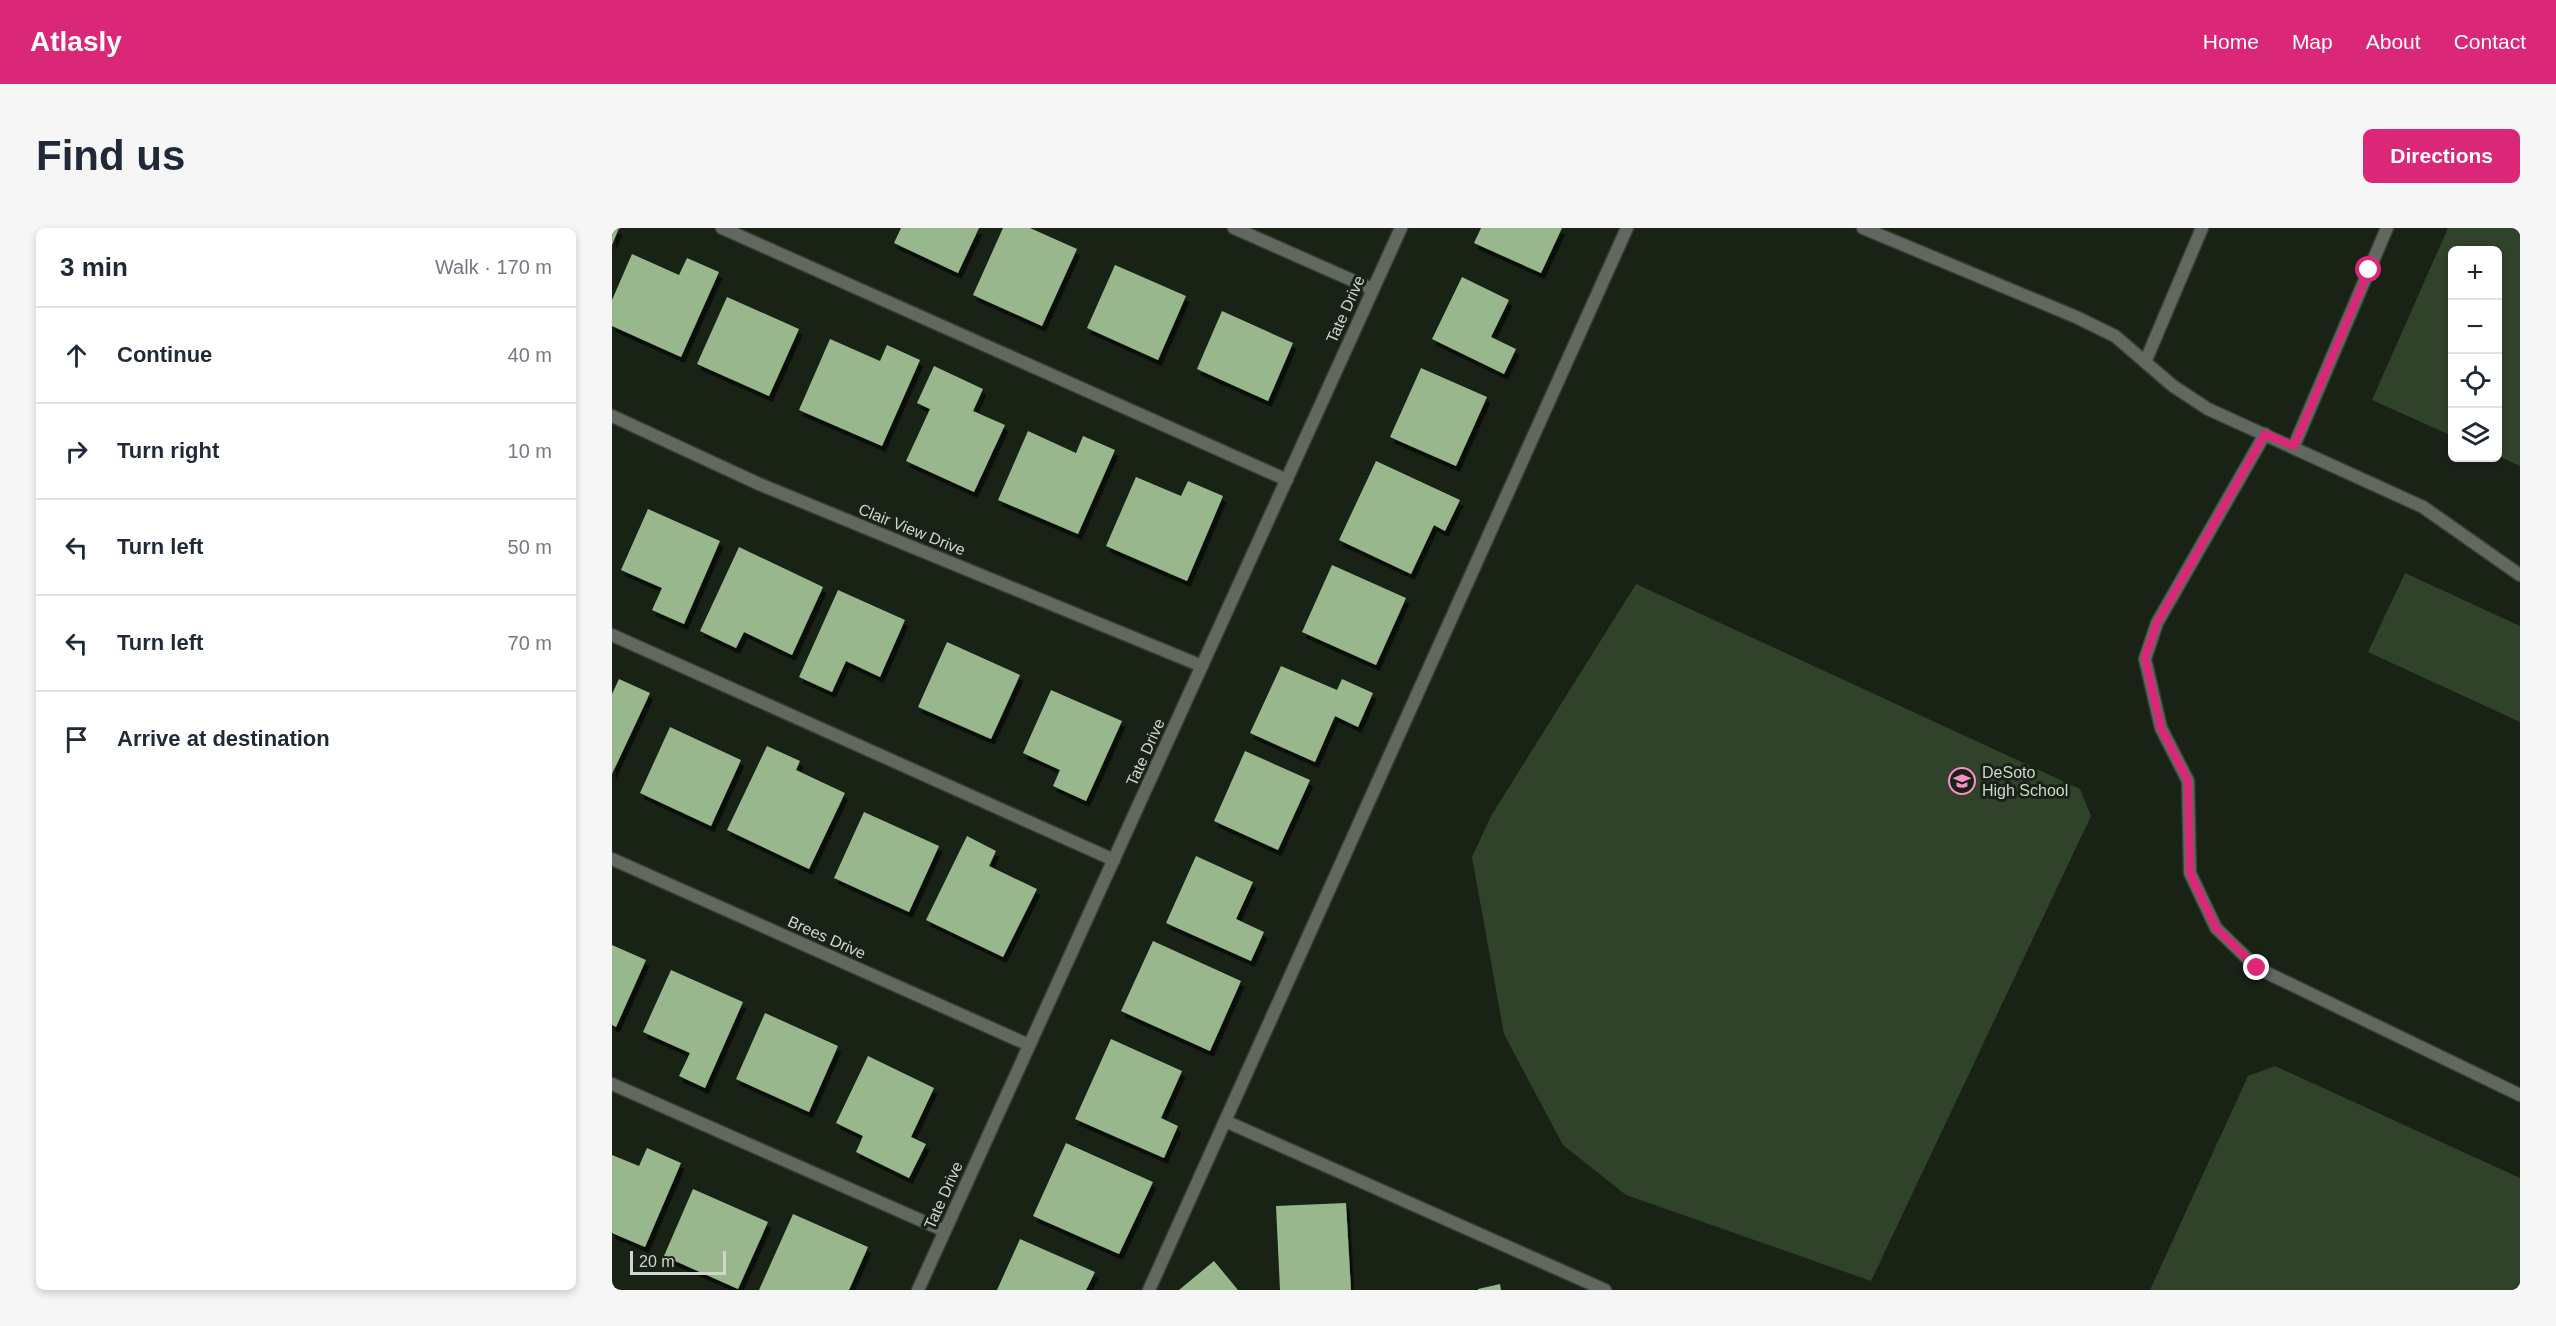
<!DOCTYPE html>
<html lang="en">
<head>
<meta charset="utf-8">
<style>
  :root { --surface:#fff; --page:#f6f6f7; --text:#1f2937; --muted:#747a83; --line:#e0e1e3; --accent:#db2777 }
  body { margin:0; font-family:Helvetica,sans-serif; background:var(--page); color:var(--text) }
  .controls { position:absolute; right:18px; top:18px; display:grid; overflow:hidden; border-radius:9px; box-shadow:0 3px 9px #0003 }
  .controls button { width:54px; height:54px; display:grid; place-items:center; padding:0; border:0; border-bottom:2px solid var(--line); background:var(--surface); color:var(--text); font:30px sans-serif }
  .scale { position:absolute; left:18px; bottom:15px; width:96px; box-sizing:border-box; padding-left:6px; border:3px solid #cfd6cd; border-top:0; font-size:16px; line-height:21px; white-space:nowrap; color:#cfd6cd; -webkit-text-stroke:4px #182215; paint-order:stroke }
  .stop { position:absolute; width:18px; height:18px; margin:-14px; border:4px solid #db2777; border-radius:50%; background:#fff }
  .stop.end { background:#db2777; border-color:#fff; box-shadow:0 2px 6px #0008 }
  .list { margin:0; padding:0; list-style:none }
  h2 { display:flex; justify-content:space-between; align-items:center; height:78px; margin:0; padding:0 24px; font-size:26px }
  h2 small { font-size:20px; font-weight:400; color:var(--muted) }
  .list li { display:grid; grid-template-columns:39px 1fr auto; gap:18px; align-items:center; box-sizing:border-box; height:96px; padding:0 24px; border-top:2px solid var(--line) }
  .list b { display:block; font-size:22px; white-space:nowrap }
  .list em { font-size:20px; font-style:normal; color:var(--muted) }
  .icon { flex:none; width:33px; height:33px; fill:none; stroke:currentColor; stroke-width:2; stroke-linecap:round; stroke-linejoin:round }
  .map { position:relative; flex:none; width:1908px; height:1062px; overflow:hidden; border-radius:9px }
  header { display:flex; align-items:center; gap:36px; box-sizing:border-box; height:84px; padding:0 30px; background:var(--accent); color:#fff }
  header strong { font-size:28px }
  nav { display:flex; gap:33px; margin-inline-start:auto; font-size:21px }
  .intro { display:flex; align-items:center; justify-content:space-between; box-sizing:border-box; height:144px; padding:0 36px }
  h1 { margin:0; font-size:42px }
  .button { padding:15px 27px; border-radius:9px; background:var(--accent); color:#fff; font-size:21px; font-weight:700 }
  main { display:flex; gap:36px; padding:0 36px }
  aside { flex:1; background:var(--surface); border-radius:9px; box-shadow:0 3px 9px #0003 }
  .map>svg:first-child { display:block }
  .green { fill:#31422a }
  .building { fill:#99b78d; filter:url(#shadow) }
  .lines { fill:none; stroke-linecap:round; stroke-linejoin:round }
  .service-casing { stroke:#353f32; stroke-width:15 }
  .minor-casing { stroke:#353f32; stroke-width:15 }
  .service { stroke:#626760; stroke-width:12 }
  .minor { stroke:#626760; stroke-width:12 }
  .route { stroke:#db2777; stroke-width:8 }
  .labels { text-anchor:middle; stroke-width:6; stroke-linejoin:round; paint-order:stroke }
  .street-label { font-size:16px; fill:#cfd6cd; stroke:#182215 }
  .poi-label { font-size:16px; fill:#cfd6cd; stroke:#182215; text-anchor:start }
</style>
</head>
<body>
<header>
<strong>Atlasly</strong>
<nav><a>Home</a><a>Map</a><a>About</a><a>Contact</a></nav>
</header>
<div class="intro"><h1>Find us</h1><a class="button">Directions</a></div>
<main>
<aside>
<h2>3 min<small>Walk · 170 m</small></h2>
<ul class="list">
<li><svg class="icon" aria-label="ahead" viewBox="0 0 24 24"><path d="M12 20V5M6 11l6-6 6 6"/></svg><div><b>Continue</b></div><em>40 m</em></li>
<li><svg class="icon" aria-label="right" viewBox="0 0 24 24"><path d="M7 20v-9h11M14 6l5 5-5 5"/></svg><div><b>Turn right</b></div><em>10 m</em></li>
<li><svg class="icon" aria-label="left" viewBox="0 0 24 24"><path d="M17 20v-9H6M10 6l-5 5 5 5"/></svg><div><b>Turn left</b></div><em>50 m</em></li>
<li><svg class="icon" aria-label="left" viewBox="0 0 24 24"><path d="M17 20v-9H6M10 6l-5 5 5 5"/></svg><div><b>Turn left</b></div><em>70 m</em></li>
<li><svg class="icon" aria-label="arrive" viewBox="0 0 24 24"><path d="M6 21V4h12l-3 4 3 4H6"/></svg><div><b>Arrive at destination</b></div></li>
</ul>
</aside>
<div class="map">
<svg width="1908" height="1062" viewBox="0 0 1908 1062">
  <defs>
    <filter id="shadow"><feDropShadow dx="3.5" dy="6" stdDeviation="0" flood-color="#0009"/></filter>
  </defs>
  <rect width="100%" height="100%" fill="#182215"/>
  <g class="green">
    <polygon points="1836,0 1908,0 1908,238 1886,228 1886,22 1840,22 1840,208 1760,172"/>
    <polygon points="1793,345 1908,398 1908,494 1756,424"/>
    <polygon points="1024,356 1468,561 1479,588 1259,1053 1014,967 951,917 892,806 860,629 879,588"/>
    <polygon points="1663,838 1908,950 1908,1062 1538,1062 1636,848"/>
  </g>
  <g class="building">
    <polygon points="0,0 7,0 0,17"/>
    <polygon points="289,0 367,0 346,45 282,15"/>
    <polygon points="391,0 418,0 465,21 430,98 361,67"/>
    <polygon points="869,0 950,0 929,45 862,15"/>
    <polygon points="20,26 67,47 75,30 107,44 69,129 0,98 0,72"/>
    <polygon points="503,37 574,68 546,132 475,100"/>
    <polygon points="850,49 897,72 879,109 904,121 892,146 820,111"/>
    <polygon points="115,69 187,101 157,168 85,136"/>
    <polygon points="610,83 681,115 656,173 585,141"/>
    <polygon points="218,111 268,133 275,117 308,132 270,218 187,182"/>
    <polygon points="322,138 371,161 361,183 393,197 362,264 294,233 318,181 305,175"/>
    <polygon points="809,140 875,169 844,238 778,209"/>
    <polygon points="416,203 464,225 471,208 503,222 466,306 386,272"/>
    <polygon points="764,233 848,272 833,303 822,297 799,346 727,312"/>
    <polygon points="524,249 569,268 576,253 611,268 575,353 494,318"/>
    <polygon points="36,281 108,313 72,396 40,382 50,360 9,342"/>
    <polygon points="127,319 211,359 180,427 132,404 124,420 88,403"/>
    <polygon points="720,337 794,370 764,437 690,404"/>
    <polygon points="226,362 293,392 268,449 234,433 220,464 187,449"/>
    <polygon points="335,414 408,447 379,511 306,479"/>
    <polygon points="669,438 725,462 730,451 761,465 746,499 723,488 703,534 638,505"/>
    <polygon points="7,451 38,465 0,546 0,466"/>
    <polygon points="439,462 510,493 474,573 441,558 448,542 411,525"/>
    <polygon points="58,499 129,532 99,598 28,565"/>
    <polygon points="155,518 188,533 184,542 233,565 197,641 115,602"/>
    <polygon points="633,523 698,552 666,622 602,593"/>
    <polygon points="252,584 327,618 297,684 222,650"/>
    <polygon points="355,608 384,623 377,638 425,661 391,729 314,692"/>
    <polygon points="584,628 641,654 624,691 652,704 639,733 554,695"/>
    <polygon points="541,713 629,753 598,823 509,783"/>
    <polygon points="0,717 34,732 4,799 0,797"/>
    <polygon points="59,742 131,774 93,860 67,848 78,825 31,804"/>
    <polygon points="153,785 226,818 197,884 124,851"/>
    <polygon points="499,811 570,843 549,890 566,898 552,930 463,891"/>
    <polygon points="256,828 322,860 299,909 314,916 297,950 244,924 251,908 224,895"/>
    <polygon points="454,915 541,954 507,1026 421,988"/>
    <polygon points="35,920 69,935 33,1019 0,1005 0,927 27,938"/>
    <polygon points="81,961 156,994 126,1061 52,1028"/>
    <polygon points="734,975 739,1062 668,1062 664,978"/>
    <polygon points="181,986 256,1019 237,1062 147,1062"/>
    <polygon points="408,1011 483,1044 474,1062 385,1062"/>
    <polygon points="602,1033 626,1062 567,1062"/>
    <polygon points="888,1056 889,1062 866,1062 866,1061"/>
  </g>
  <g class="lines">
    <defs>
      <g id="service">
        <polyline points="110,0 675,252"/>
        <polyline points="1251,0 1464,89 1503,108 1561,158 1596,181 1811,279 1908,347"/>
        <polyline points="1534,132 1590,0"/>
        <polyline points="1653,206 1545,395 1533,431 1549,500 1576,553 1578,645 1604,700 1645,740 1908,867"/>
        <polyline points="1682,218 1775,0"/>
        <polyline points="0,407 502,632"/>
        <polyline points="0,856 333,1003"/>
        <polyline points="613,893 993,1062"/>
        <polyline points="537,1062 1015,0"/>
      </g>
      <g id="minor">
        <polyline points="622,0 760,61"/>
        <polyline points="0,188 147,256 590,438"/>
        <polyline points="0,631 417,817"/>
        <polyline points="306,1062 789,0"/>
      </g>
    </defs>
    <use href="#service" class="service-casing"/>
    <use href="#minor" class="minor-casing"/>
    <use href="#service" class="service"/>
    <use href="#minor" class="minor"/>
  </g>
  <g class="lines">
    <polyline class="route" points="1645,740 1604,700 1578,645 1576,553 1549,500 1533,430 1545,395 1653,206 1682,218 1757,42"/>
  </g>
  <defs>
    <symbol id="school-ring" viewBox="-11 -11 22 22"><circle r="9.5" fill="#182215" stroke="#f98fc9" stroke-width="1.5"/><path d="M0-5L7-2L0 1L-7-2ZM-4 1L0 2.5L4 1V4Q0 6-4 4Z" fill="#f98fc9"/></symbol>
  </defs>
  <g fill-rule="evenodd">
    <use href="#school-ring" x="1335" y="538" width="30" height="30"/>
  </g>
  <g class="labels">
    <g class="street-label">
      <text transform="translate(733 81) rotate(-66)" y="6">Tate Drive</text>
      <text transform="translate(300 301) rotate(22)" y="6">Clair View Drive</text>
      <text transform="translate(533 524) rotate(-66)" y="6">Tate Drive</text>
      <text transform="translate(215 709) rotate(24)" y="6">Brees Drive</text>
      <text transform="translate(331 967) rotate(-66)" y="6">Tate Drive</text>
    </g>
    <g class="poi-label">
      <text x="1370" y="550">DeSoto<tspan x="1370" dy="18">High School</tspan></text>
    </g>
  </g>
</svg>
<div class="controls">
<button>+</button>
<button>−</button>
<button><svg class="icon" aria-label="locate" viewBox="0 0 24 24"><circle cx="12" cy="12" r="6"/><path d="M12 2v4M12 18v4M2 12h4M18 12h4"/></svg></button>
<button><svg class="icon" aria-label="layers" viewBox="0 0 24 24"><path d="M12 4l9 5-9 5-9-5zM3 14l9 5 9-5"/></svg></button>
</div>
<div class="scale">20 m</div>
<div class="stop" style="left:1757px;top:42px"></div>
<div class="stop end" style="left:1645px;top:740px"></div>
</div>
</main>
</body>
</html>
